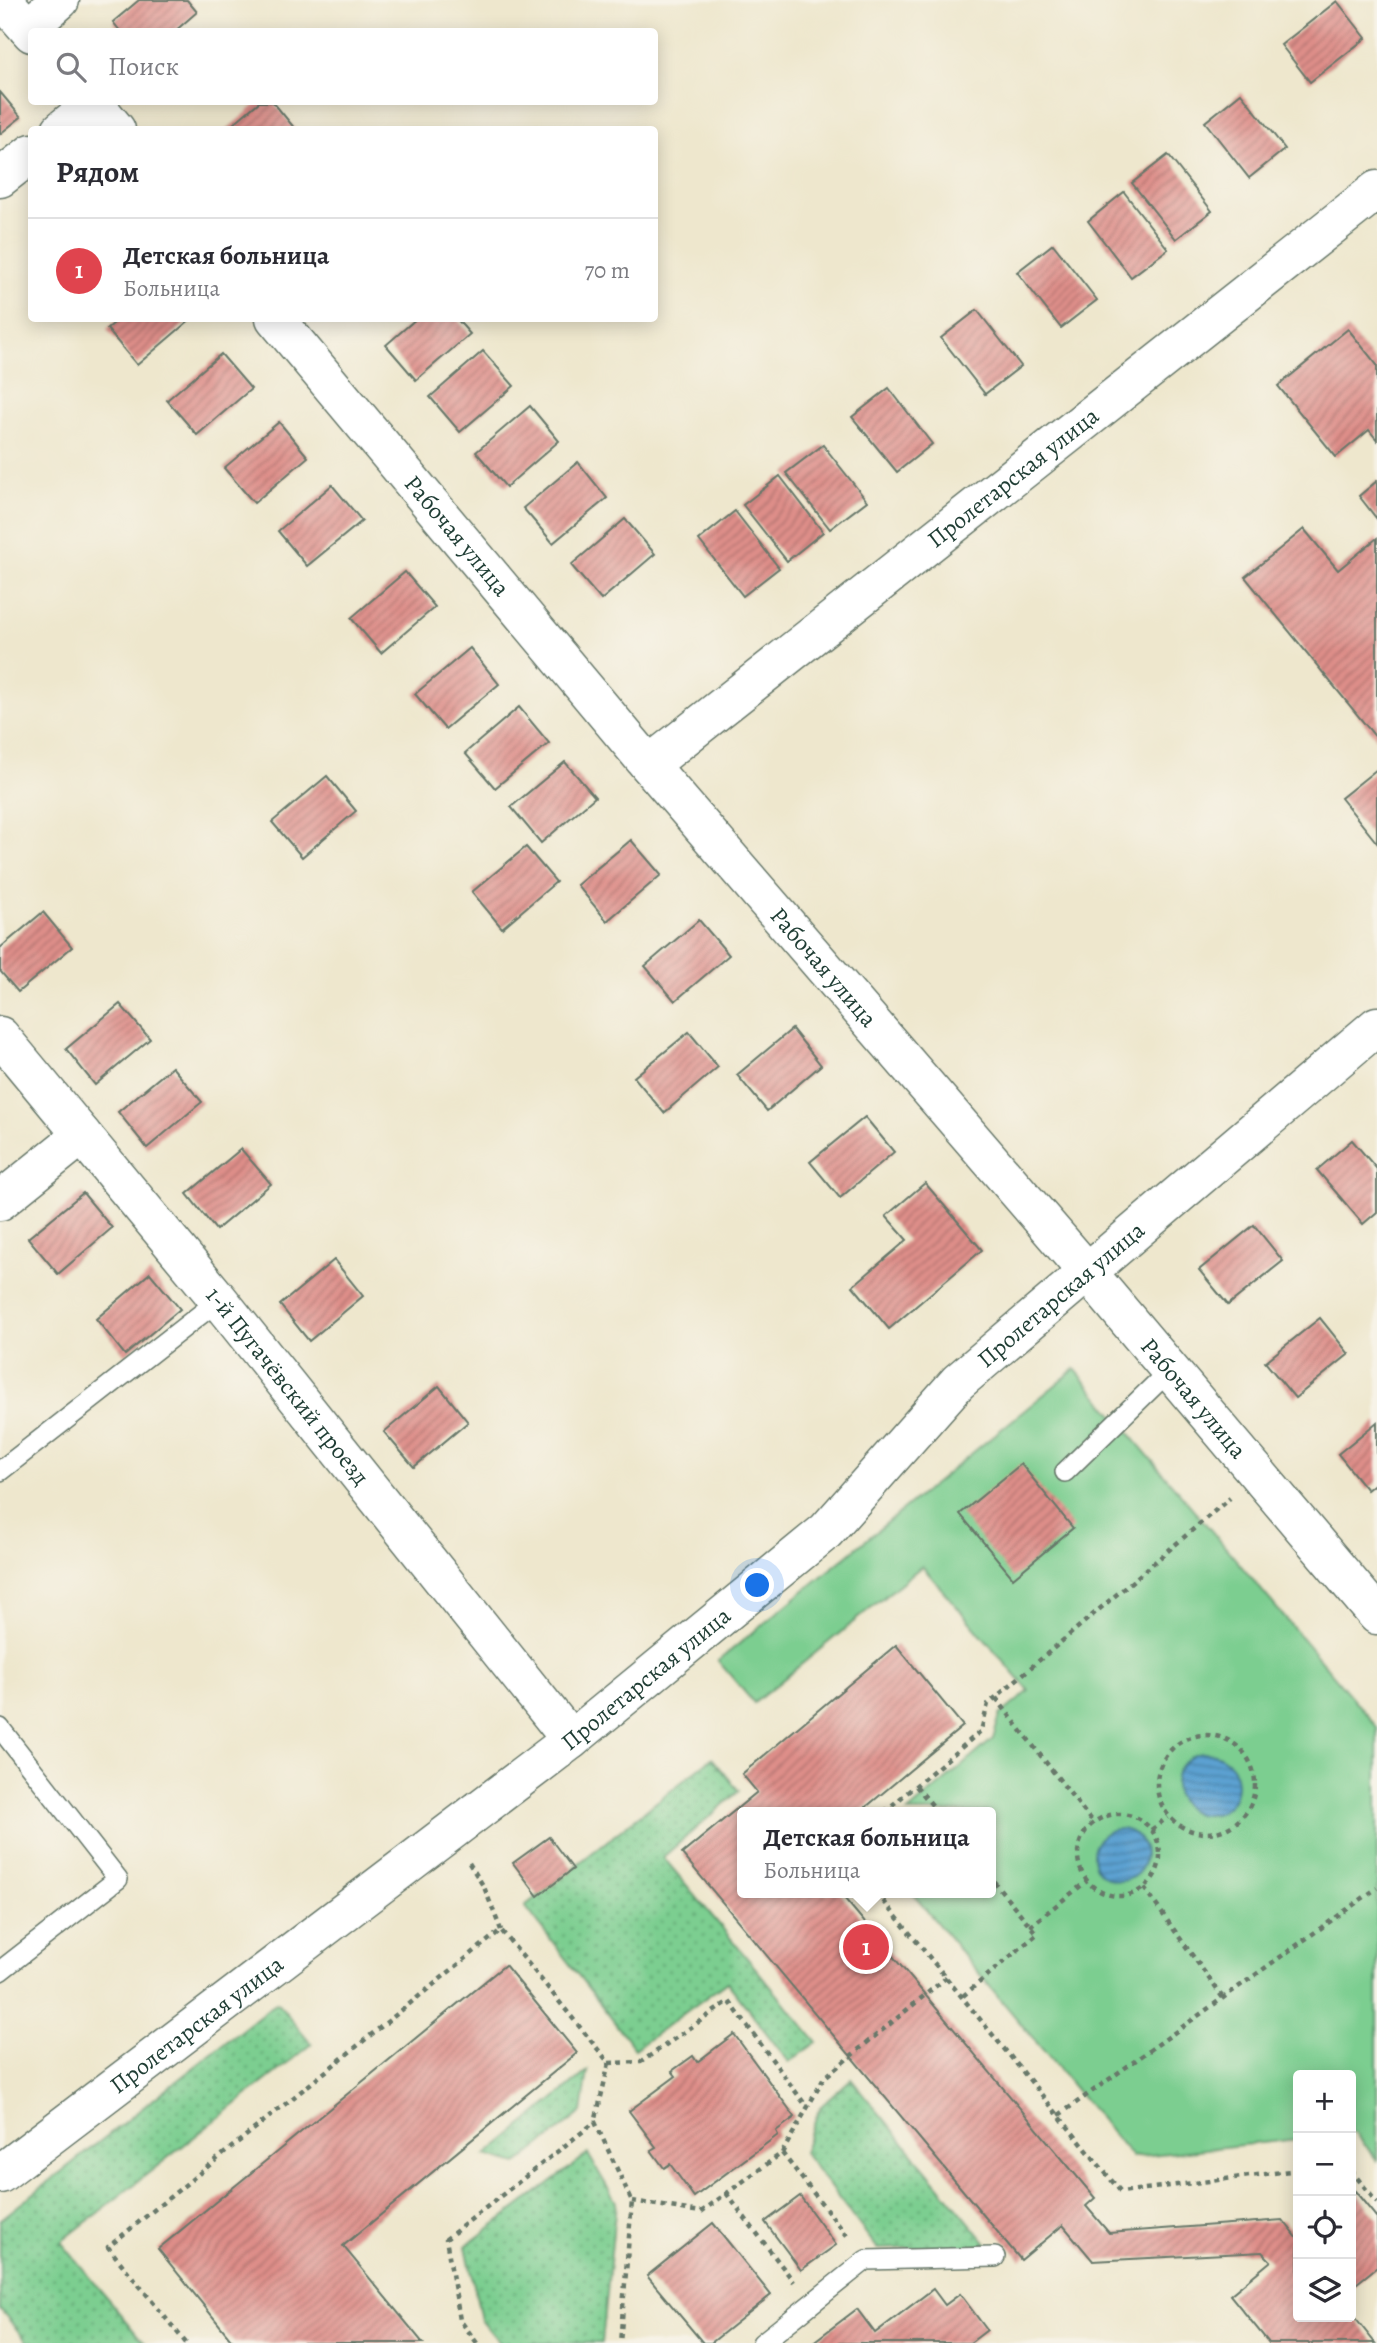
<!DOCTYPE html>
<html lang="ru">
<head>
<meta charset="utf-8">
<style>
  :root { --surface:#fff; --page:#f2f2f3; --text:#2b2b33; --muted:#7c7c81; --line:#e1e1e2; --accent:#b45309 }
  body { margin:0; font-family:Alegreya,serif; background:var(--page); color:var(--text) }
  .controls { position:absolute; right:21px; bottom:21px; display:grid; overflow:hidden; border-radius:7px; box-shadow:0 4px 18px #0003 }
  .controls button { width:63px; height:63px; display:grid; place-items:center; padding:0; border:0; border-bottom:2px solid var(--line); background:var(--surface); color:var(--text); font:35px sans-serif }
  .you { position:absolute; left:758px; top:1586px; width:24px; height:24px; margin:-18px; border:5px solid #fff; border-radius:50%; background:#1a73e8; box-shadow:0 0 0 10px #1a73e833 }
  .badge { display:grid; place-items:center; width:46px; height:46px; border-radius:50%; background:var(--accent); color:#fff; font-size:23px; font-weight:700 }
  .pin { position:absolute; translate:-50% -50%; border:4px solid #fff; box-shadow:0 2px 7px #0006 }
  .popup { position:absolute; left:737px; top:1807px; width:259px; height:91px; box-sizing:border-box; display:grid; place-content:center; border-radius:7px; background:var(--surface); filter:drop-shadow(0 2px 5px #0005); font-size:23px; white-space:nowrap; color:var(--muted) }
  .popup b { font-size:26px; color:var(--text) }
  .popup::after { content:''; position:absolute; left:50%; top:100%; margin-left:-14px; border:14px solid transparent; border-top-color:var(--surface) }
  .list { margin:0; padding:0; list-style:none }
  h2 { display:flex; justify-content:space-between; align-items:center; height:91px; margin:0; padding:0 28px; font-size:30px }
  h2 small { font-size:23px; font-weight:400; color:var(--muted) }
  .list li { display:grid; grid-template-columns:46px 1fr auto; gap:21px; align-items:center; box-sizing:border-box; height:105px; padding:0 28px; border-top:2px solid var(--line) }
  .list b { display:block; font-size:26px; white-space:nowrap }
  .list p { margin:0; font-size:23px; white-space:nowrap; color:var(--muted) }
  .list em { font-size:23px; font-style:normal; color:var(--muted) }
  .icon { flex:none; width:38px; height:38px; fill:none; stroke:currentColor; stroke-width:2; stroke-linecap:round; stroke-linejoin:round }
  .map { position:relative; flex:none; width:1377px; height:2343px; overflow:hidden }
  .search { position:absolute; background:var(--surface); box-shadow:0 4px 18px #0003; left:28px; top:28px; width:630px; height:77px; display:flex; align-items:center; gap:18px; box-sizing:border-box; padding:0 24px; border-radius:7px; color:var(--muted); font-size:26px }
  .panel { position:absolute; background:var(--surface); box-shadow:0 4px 18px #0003; left:28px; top:126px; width:630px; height:196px; border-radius:7px }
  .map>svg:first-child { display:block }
  .grass { fill:url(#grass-dots); stroke:#4d8662; stroke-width:2 }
  .park { fill:#7bce90; stroke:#4d8662; stroke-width:2 }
  .water { fill:url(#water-rules); stroke:#3e6f82; stroke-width:2 }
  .building { fill:url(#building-hatch) }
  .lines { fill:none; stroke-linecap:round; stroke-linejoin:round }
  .service-casing { stroke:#67786a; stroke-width:22 }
  .minor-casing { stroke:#67786a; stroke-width:41 }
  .path { stroke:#67786a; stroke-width:4.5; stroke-dasharray:5 5; stroke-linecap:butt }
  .service { stroke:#fff; stroke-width:19 }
  .minor { stroke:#fff; stroke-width:38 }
  .labels { text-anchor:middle; stroke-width:6; stroke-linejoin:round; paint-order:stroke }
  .street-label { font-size:24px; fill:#1f3d34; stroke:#f7f3e8 }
</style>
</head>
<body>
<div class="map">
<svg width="1377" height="2343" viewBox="0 0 1377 2343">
  <defs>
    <pattern id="grass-dots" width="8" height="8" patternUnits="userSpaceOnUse" patternTransform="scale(1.75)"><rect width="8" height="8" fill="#7bce90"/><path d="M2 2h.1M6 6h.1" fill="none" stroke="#64a876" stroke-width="1.8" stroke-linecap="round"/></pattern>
    <pattern id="water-rules" width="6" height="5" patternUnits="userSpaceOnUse" patternTransform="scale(1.75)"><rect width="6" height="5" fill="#5ca1d1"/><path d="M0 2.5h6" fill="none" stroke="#4b84aa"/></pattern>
    <pattern id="building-hatch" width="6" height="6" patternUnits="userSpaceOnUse" patternTransform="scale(1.75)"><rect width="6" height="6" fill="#de8e89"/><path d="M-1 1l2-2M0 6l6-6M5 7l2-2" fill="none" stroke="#b37571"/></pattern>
  </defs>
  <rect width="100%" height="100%" fill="#f7f3e8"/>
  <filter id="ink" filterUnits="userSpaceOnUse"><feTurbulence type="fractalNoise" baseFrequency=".0143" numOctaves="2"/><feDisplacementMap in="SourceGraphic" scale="14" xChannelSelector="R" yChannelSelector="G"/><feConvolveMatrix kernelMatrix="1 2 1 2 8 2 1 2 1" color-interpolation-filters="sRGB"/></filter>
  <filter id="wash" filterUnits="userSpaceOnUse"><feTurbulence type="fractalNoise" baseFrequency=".00686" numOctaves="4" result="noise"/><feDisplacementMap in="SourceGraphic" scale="28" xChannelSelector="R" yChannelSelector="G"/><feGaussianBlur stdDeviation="1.57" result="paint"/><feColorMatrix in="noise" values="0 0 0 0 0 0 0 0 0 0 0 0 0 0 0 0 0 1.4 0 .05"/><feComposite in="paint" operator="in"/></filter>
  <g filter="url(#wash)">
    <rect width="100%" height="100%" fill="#eee7cd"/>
    <g class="grass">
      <polygon points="712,1758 739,1791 663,1857 817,2042 789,2062 727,1982 635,2049 525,1906"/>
      <polygon points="277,2002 312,2044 61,2242 144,2343 28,2343 0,2309 0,2220"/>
      <polygon points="588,2071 582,2112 517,2164 486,2155"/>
      <polygon points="851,2079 988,2245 878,2249 803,2152 820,2107"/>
      <polygon points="588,2154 616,2202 602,2343 500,2343 481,2320 466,2246"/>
    </g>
    <polygon class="park" points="1075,1369 1377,1727 1377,2160 1355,2133 1351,2133 1351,2075 1298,2075 1298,2139 1132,2157 912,1893 990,1893 990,1812 908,1812 993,1739 1000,1715 1029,1691 922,1566 754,1703 718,1661"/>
    <g class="water">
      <circle cx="1206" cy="1784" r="31"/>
      <circle cx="1119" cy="1855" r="26"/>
    </g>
    <g id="blocks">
      <g class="building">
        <polygon points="139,0 187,0 197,12 174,32 121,32 113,22"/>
        <polygon points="1337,1 1366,38 1310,82 1281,45"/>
        <polygon points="0,92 21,117 0,134"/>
        <polygon points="1241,93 1285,149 1249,178 1205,122"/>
        <polygon points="259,102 273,102 296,130 226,130"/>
        <polygon points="1168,155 1212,211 1176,239 1132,183"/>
        <polygon points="1124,192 1168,249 1131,277 1088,221"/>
        <polygon points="1053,244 1097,300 1061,328 1017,272"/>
        <polygon points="977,310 1021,366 985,394 941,338"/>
        <polygon points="120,318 192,318 137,365 107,329"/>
        <polygon points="417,318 456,318 470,334 416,380 386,345"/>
        <polygon points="1348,329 1377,365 1377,440 1369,430 1336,457 1278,386"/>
        <polygon points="483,351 514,386 460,432 430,397"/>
        <polygon points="221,354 251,389 197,435 167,400"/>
        <polygon points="889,388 932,444 897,472 852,417"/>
        <polygon points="530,406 559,441 506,487 476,452"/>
        <polygon points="279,422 308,457 254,503 224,468"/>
        <polygon points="823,445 867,501 830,529 786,473"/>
        <polygon points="578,462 607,498 553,543 523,508"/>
        <polygon points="780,476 823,532 787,561 743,505"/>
        <polygon points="1377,481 1377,519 1359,496"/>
        <polygon points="332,485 362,521 307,566 278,531"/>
        <polygon points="735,511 779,568 743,596 699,540"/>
        <polygon points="625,519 655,554 601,600 571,565"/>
        <polygon points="1304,529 1338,570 1377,538 1377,739 1245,577"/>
        <polygon points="405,572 435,607 381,653 351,618"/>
        <polygon points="470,648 499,684 445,729 415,694"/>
        <polygon points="519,707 549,743 495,788 465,753"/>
        <polygon points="565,762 595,797 541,843 511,807"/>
        <polygon points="1377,769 1377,843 1341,798"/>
        <polygon points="327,776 356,811 302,857 272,822"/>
        <polygon points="631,840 661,875 607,921 577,885"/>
        <polygon points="526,847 556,882 502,928 472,892"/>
        <polygon points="43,912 72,947 18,992 0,971 0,948"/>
        <polygon points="699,920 729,955 675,1001 645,966"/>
        <polygon points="120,1004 150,1039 95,1085 66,1049"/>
        <polygon points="792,1029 821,1065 767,1111 737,1075"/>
        <polygon points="689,1032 718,1067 664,1113 634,1077"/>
        <polygon points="172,1067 202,1102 147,1148 118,1112"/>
        <polygon points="865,1117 894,1152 840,1198 810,1162"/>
        <polygon points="1352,1140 1377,1169 1377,1212 1363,1224 1317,1170"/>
        <polygon points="241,1149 271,1184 216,1230 187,1194"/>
        <polygon points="925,1183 982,1250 889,1329 853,1286 907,1240 886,1216"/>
        <polygon points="83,1193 112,1228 58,1274 28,1238"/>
        <polygon points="1254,1225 1283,1261 1228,1305 1199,1270"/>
        <polygon points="334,1260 363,1296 309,1341 280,1305"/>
        <polygon points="150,1273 180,1309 125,1355 96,1319"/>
        <polygon points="1320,1318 1349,1354 1295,1398 1265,1362"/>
        <polygon points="439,1386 468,1422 414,1467 384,1432"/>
        <polygon points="1377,1422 1377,1482 1367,1490 1338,1454"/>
        <polygon points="1021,1464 1073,1528 1013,1578 960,1514"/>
        <polygon points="896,1645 963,1726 860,1812 742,1812 742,1893 840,1893 1095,2198 1086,2206 1109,2233 1283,2220 1298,2239 1298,2317 1351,2317 1351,2313 1375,2343 1269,2343 1230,2295 1271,2261 1262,2252 1093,2261 1063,2225 1021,2260 682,1854 757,1792 742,1774"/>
        <polygon points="549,1837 573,1869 538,1896 513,1863"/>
        <polygon points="505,1965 577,2053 343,2246 423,2343 234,2343 158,2249"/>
        <polygon points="734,2034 795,2117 776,2131 778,2135 694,2197 670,2164 664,2168 651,2150 656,2147 629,2111 676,2076 672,2071 693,2056 697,2062"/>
        <polygon points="1355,2191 1377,2218 1377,2267 1351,2288 1351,2195"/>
        <polygon points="800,2196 836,2245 801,2270 765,2222"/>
        <polygon points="713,2223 771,2295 711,2343 703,2343 647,2276"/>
        <polygon points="933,2289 945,2305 960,2294 987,2330 970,2343 812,2343 857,2309 875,2333"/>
      </g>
    </g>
  </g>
  <g filter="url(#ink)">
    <use href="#blocks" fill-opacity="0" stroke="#67786a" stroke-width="2"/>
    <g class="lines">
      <defs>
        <g id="service">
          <polyline points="0,1471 219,1300"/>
          <polyline points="1065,1472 1170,1370"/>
          <polyline points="0,1728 118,1879 0,1971"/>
          <polyline points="762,2343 866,2260 995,2257"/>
        </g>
        <g id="minor">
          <polyline points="3,0 32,33"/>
          <polyline points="28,28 60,0"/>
          <polyline points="93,102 116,130"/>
          <polyline points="61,130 94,103"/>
          <polyline points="0,178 32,153"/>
          <path id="s1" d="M275,318l374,447 439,508 289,342"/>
          <path id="s2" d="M649,765l728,-575"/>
          <path id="s3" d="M0,1036l219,264 352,440"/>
          <polyline points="0,1201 82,1135"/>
          <path id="s4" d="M0,2174l571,-434 255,-209 132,-149 419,-356"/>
        </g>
      </defs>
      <use href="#service" class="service-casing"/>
      <use href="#minor" class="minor-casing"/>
      <g class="path">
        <polyline points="996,1698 1093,1823"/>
        <circle cx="1206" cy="1784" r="49"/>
        <polyline points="916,1786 938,1812"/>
        <polyline points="884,1812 981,1731 988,1704 1230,1498"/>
        <circle cx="1119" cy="1855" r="41"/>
        <polyline points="1151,1830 1168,1817"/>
        <polyline points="469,1863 484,1887 501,1930"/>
        <polyline points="1144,1888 1223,1998"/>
        <polyline points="877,1893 1121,2192 1298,2170"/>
        <polyline points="1030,1926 1087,1881"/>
        <polyline points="963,1996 1037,1934 990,1877"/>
        <polyline points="609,2063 641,2062 729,2001 807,2107"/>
        <polyline points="1059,2115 1377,1888"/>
        <polyline points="782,2153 849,2238"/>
        <polyline points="1351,2170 1377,2203"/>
        <polyline points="726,2193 794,2282"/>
        <polyline points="632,2201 701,2212 782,2153 824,2078 947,1977"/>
        <polyline points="186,2343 108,2247 501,1930 609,2063 595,2122"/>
        <polyline points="477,2343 460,2320 446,2239 595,2122 632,2201 620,2343"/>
      </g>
      <use href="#service" class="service"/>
      <use href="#minor" class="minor"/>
    </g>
  </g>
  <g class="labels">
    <g class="street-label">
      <text dy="8" stroke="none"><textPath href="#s2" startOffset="464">Пролетарская улица</textPath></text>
      <text dy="8" stroke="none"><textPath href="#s1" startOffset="284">Рабочая улица</textPath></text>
      <text dy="8" stroke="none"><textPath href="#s1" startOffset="850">Рабочая улица</textPath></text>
      <text dy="8" stroke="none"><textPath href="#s4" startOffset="1381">Пролетарская улица</textPath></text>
      <text dy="8" stroke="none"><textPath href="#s3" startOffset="453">1-й Пугачёвский проезд</textPath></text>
      <text dy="8" stroke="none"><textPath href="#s1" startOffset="1418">Рабочая улица</textPath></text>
      <text dy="8" stroke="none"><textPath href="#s4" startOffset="814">Пролетарская улица</textPath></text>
      <text dy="8" stroke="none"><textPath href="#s4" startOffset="247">Пролетарская улица</textPath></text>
    </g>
  </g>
</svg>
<div class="controls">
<button>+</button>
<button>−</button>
<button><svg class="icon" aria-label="locate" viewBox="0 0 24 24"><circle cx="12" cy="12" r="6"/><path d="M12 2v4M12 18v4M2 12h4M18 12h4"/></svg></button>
<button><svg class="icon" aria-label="layers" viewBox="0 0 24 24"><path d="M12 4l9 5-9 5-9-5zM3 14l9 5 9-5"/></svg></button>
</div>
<div class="you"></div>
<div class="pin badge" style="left:866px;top:1947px;background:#e0444e">1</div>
<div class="popup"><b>Детская больница</b>Больница</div>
<div class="search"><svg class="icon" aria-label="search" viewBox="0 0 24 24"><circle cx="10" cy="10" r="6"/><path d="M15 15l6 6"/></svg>Поиск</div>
<section class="panel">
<h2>Рядом<small></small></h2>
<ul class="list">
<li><span class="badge" style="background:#e0444e">1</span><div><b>Детская больница</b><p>Больница</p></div><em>70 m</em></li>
</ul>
</section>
</div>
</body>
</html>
